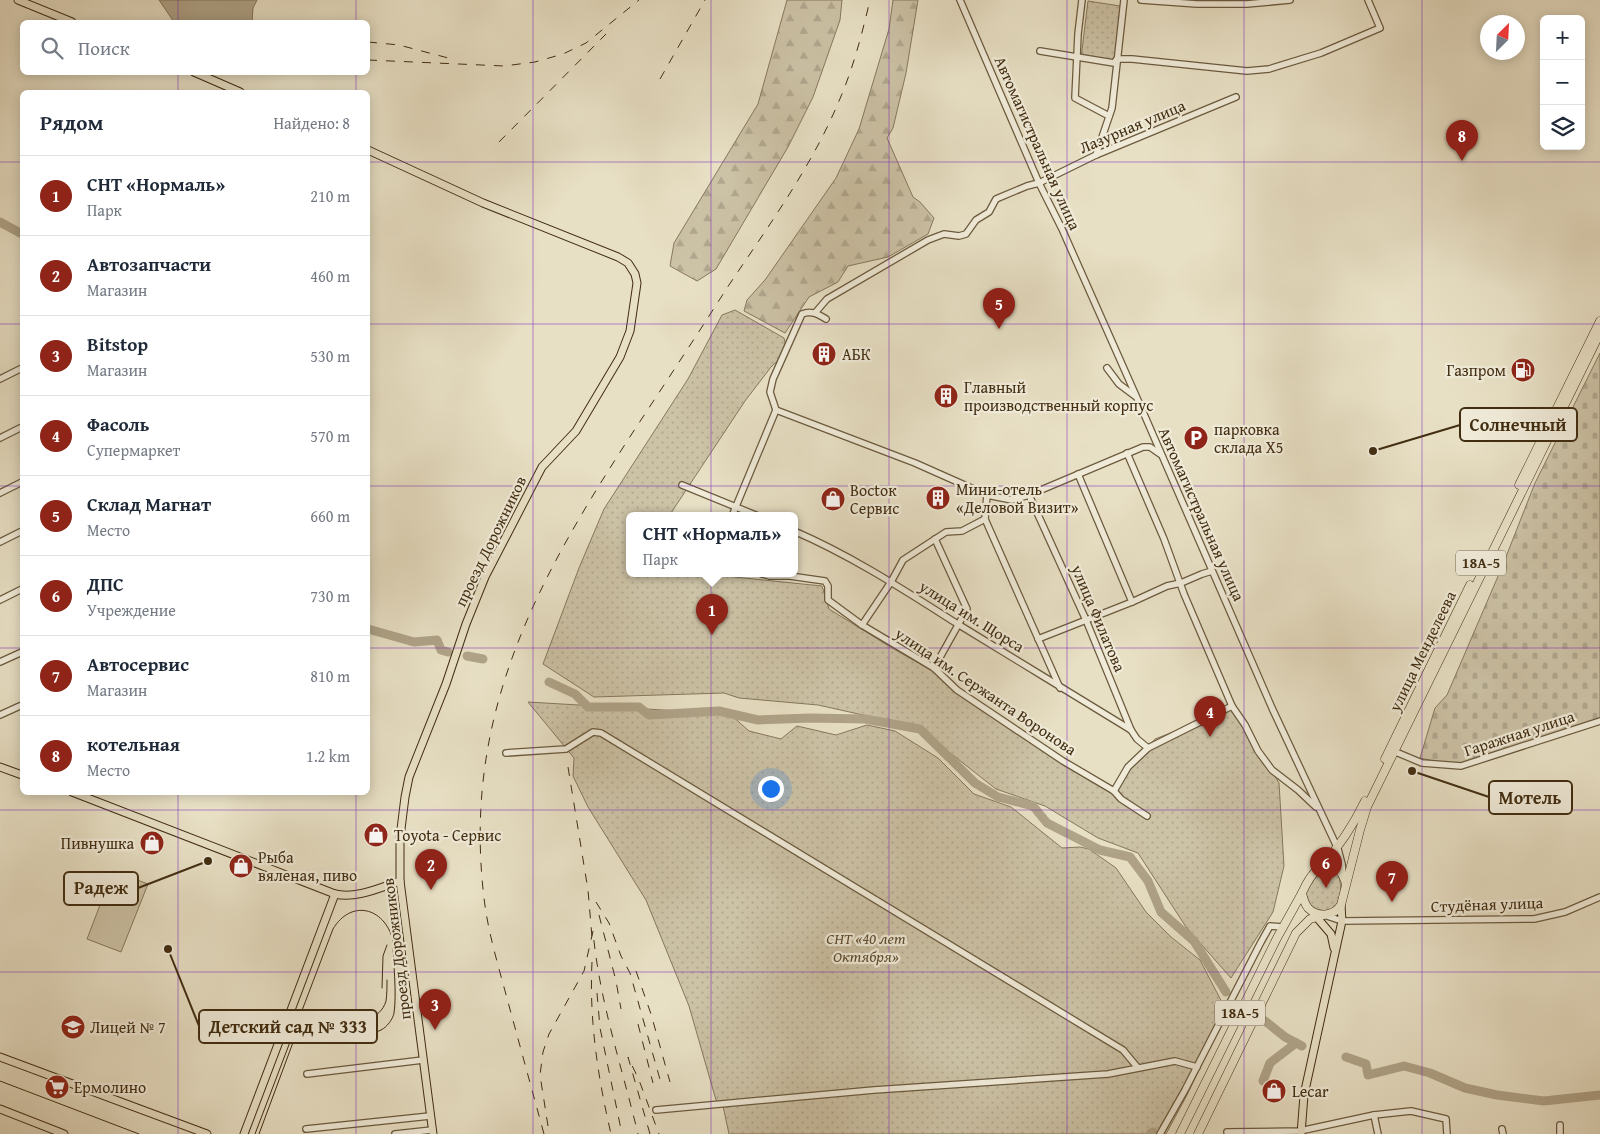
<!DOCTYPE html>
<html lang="ru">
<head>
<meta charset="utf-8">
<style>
  :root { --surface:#fff; --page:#f6f6f7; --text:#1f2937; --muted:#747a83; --line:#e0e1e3; --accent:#8f2418 }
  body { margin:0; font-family:"Gentium Book Plus",serif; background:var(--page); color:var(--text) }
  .controls { position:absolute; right:15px; top:15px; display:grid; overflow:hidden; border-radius:8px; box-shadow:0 2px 12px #0003 }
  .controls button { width:45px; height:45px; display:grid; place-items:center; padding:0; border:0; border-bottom:1px solid var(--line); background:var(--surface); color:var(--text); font:25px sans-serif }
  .compass { position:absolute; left:1480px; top:15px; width:45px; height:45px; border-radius:50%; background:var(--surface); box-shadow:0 2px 12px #0003; rotate:24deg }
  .you { position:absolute; left:770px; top:788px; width:18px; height:18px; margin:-12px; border:4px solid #fff; border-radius:50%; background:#1a73e8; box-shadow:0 0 0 8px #1a73e833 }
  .badge { display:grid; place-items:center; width:32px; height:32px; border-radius:50%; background:var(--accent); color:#fff; font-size:16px; font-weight:700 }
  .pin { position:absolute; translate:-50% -41px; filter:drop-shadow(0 1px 2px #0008) }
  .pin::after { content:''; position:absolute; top:26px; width:18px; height:15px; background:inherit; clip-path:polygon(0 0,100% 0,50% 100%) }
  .popup { position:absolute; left:626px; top:512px; width:172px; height:65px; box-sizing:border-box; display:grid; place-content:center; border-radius:8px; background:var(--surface); filter:drop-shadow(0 1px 4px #0005); font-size:16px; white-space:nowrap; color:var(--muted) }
  .popup b { font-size:19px; color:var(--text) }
  .popup::after { content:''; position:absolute; left:50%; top:100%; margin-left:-10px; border:10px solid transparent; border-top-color:var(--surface) }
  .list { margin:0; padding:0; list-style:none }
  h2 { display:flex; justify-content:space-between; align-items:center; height:65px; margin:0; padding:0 20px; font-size:21px }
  h2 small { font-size:16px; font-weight:400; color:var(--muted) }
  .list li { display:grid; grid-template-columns:32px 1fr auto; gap:15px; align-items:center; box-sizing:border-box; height:80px; padding:0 20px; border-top:1px solid var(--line) }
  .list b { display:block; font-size:19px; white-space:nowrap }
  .list p { margin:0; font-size:16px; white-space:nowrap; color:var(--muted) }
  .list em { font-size:16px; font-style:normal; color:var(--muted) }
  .icon { flex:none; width:28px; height:28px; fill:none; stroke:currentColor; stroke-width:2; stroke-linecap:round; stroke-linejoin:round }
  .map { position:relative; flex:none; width:1600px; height:1134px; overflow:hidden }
  .search { position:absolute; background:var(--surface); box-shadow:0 2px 12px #0003; left:20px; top:20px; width:350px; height:55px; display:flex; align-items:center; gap:12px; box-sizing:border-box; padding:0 18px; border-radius:8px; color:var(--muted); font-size:19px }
  .panel { position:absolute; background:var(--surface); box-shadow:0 2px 12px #0003; left:20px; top:90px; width:350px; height:705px; border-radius:8px }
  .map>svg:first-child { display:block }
  .green { fill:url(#green-dots); stroke:#86785c }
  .forest { fill:url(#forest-firs); stroke:#86785c }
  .cemetery { fill:url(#cemetery-stones); stroke:#86785c }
  .pitch { fill:#ccc2a6; stroke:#86785c }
  .water { fill:#afa388; stroke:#837458 }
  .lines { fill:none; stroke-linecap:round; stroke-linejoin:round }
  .river { stroke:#afa388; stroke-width:9 }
  .minor-casing { stroke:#6b5a3e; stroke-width:8 }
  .major-casing { stroke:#412d11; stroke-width:9 }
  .highway-casing { stroke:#412d11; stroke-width:9 }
  .minor { stroke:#f0ebd9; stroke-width:5.5 }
  .major { stroke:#e8e0c5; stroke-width:7 }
  .highway { stroke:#e8e0c5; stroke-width:8 }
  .tram { stroke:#412d11; stroke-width:1 }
  .rail { stroke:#412d11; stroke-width:1; stroke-dasharray:9 9; stroke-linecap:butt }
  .grid { fill:none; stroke:#7b2cbf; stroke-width:1; stroke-opacity:0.55 }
  .labels { text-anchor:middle; stroke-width:4.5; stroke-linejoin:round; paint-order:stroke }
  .shield { fill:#f0ebd9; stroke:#76664d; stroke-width:1 }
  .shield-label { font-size:15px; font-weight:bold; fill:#412d11 }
  .street-label { font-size:16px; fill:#412d11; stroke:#f0ebd9 }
  .poi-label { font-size:16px; fill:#412d11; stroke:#f0ebd9; text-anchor:start }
  .park-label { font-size:16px; font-style:italic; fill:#5d4b2f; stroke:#f0ebd9 }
  .leader { fill:none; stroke:#412d11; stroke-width:2 }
  .callout-dot { fill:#412d11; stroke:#f0ebd9; stroke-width:2 }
  .callout { fill:#f0ebd9; stroke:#412d11; stroke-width:2 }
  .callout-label { font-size:18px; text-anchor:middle; font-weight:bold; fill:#412d11 }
</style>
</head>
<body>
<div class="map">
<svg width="1600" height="1134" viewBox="0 0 1600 1134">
  <defs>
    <pattern id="green-dots" width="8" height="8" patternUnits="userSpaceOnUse" patternTransform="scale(1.25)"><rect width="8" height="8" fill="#ccc2a6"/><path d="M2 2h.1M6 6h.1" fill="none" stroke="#b0a78e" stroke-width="1.8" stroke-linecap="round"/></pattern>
    <pattern id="forest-firs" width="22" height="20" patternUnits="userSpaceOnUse" patternTransform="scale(1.25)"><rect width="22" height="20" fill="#ccc2a6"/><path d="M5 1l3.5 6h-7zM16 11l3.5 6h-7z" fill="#b0a78e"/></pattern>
    <pattern id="cemetery-stones" width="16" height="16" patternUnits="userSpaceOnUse" patternTransform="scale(1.25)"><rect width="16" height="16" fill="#ccc2a6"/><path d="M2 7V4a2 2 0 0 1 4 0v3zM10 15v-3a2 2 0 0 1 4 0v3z" fill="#b0a78e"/></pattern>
  </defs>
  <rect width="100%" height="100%" fill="#e8e0c5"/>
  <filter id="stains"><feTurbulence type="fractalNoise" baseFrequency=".004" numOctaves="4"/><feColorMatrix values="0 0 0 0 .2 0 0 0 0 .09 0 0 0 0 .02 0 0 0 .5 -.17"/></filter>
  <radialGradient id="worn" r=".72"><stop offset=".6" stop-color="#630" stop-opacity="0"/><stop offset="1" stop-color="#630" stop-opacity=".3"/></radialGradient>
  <g class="green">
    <polygon points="1088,1 1120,6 1115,65 1081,58"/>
    <polygon points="735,310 784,338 786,347 783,356 771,367 745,401 669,516 630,516 630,574 705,574 822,586 829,609 892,648 936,673 1110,790 1155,739 1235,708 1279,783 1284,866 1273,912 1231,978 1186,927 1138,853 1098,838 1045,806 996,789 917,727 818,705 739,698 724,693 594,697 543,664 579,568 604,509 688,379 722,315"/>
    <polygon points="528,702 730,714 749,731 781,739 797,726 836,735 867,725 895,731 938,758 974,794 1011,807 1062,848 1080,847 1089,849 1116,868 1146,912 1171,937 1200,960 1227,1012 1187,1095 1166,1134 729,1134 723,1106 716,1100 689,1006 646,900 588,807 573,776 574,758"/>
    <path d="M1326,868l10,1c6,14 7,27 -2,40 -3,1 -8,2 -12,2 -12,-1 -19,-15 -14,-25 4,-6 13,-13 18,-18z"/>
  </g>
  <g class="forest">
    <polygon points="787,0 842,0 840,20 813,97 788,147 716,269 697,281 670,266 674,243 758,104"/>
    <polygon points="893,0 918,0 906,73 893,128 887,138 913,197 920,202 934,218 928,234 888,257 848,266 838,282 809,297 785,333 744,311 747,300 765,280 836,178 859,129 889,29"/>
  </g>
  <polygon class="cemetery" points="1600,353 1600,718 1465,763 1443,763 1420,758 1435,708 1447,695 1502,567 1535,483"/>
  <polygon class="pitch" points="113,871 148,884 121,952 87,939"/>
  <polygon class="water" points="159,0 257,0 253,8 252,22 174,22"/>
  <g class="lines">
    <g class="river">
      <polyline points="0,222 22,234"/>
      <polyline points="368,629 414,642 437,640 441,650 448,652"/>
      <polyline points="467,656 483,659"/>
      <polyline points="549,682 575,694 588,707 639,707 649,715 719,711 758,720 810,718 865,719 920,729 975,783 998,797 1033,806 1047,823 1100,850 1130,857 1148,881 1161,912 1194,941 1226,992"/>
      <polyline points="1265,1021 1285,1037 1302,1046"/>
      <polyline points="1346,1057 1366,1064 1368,1075 1404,1066 1430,1073 1465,1088 1497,1095 1544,1101 1600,1095"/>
      <polyline points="1263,1081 1270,1063 1296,1043"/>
      <polyline points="1150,1134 1153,1132"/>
    </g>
    <defs>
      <g id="minor">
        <polyline points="960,0 1039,183 1062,229 1137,398 1272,708 1338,849 1342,864 1343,874"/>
        <polyline points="1082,0 1078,34 1075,98 1109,116"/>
        <polyline points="1141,0 1197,4 1247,4 1290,0"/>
        <polyline points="1040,51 1114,63 1117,59 1132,59 1247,71 1269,69 1321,53 1380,28 1368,0"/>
        <polyline points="1096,155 1112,108 1124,0"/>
        <polyline points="815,313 827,299 928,240 944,234 959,236 966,234 976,220 989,212 996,199 1027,186 1039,183 1096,155 1236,97"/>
        <path d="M826,319c-8,-5 -15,-9 -24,-5l-29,65 -3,13 6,18 139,53 72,32"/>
        <polyline points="1107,368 1119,384 1135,396"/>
        <polyline points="0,379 22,368"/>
        <polyline points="0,438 22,427"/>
        <polyline points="1127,453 1164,539 1184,594 1232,706 1245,725 1258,751 1272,770 1298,790 1316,807"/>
        <polyline points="1078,474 1132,602"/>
        <polyline points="682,485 758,516"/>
        <polyline points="0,493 22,482"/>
        <polyline points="1029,495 1086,620 1131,730 1137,739 1148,748"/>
        <polyline points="732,516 776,410"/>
        <polyline points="985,519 1060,688"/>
        <path d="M794,531c58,25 110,59 162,92 58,36 117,71 175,107"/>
        <polyline points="0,542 22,531"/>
        <polyline points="762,574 770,576 790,576 825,581 828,586 828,600 862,625 934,668 957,690 1063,761 1114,791 1121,799 1147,816"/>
        <polyline points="0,600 22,589"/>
        <polyline points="862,625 891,582 903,560 946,532 962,531 985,519 987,495 1012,500 1029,495 1143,447 1150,447 1160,454"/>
        <polyline points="1038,639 1132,602 1167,586 1181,583 1202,574 1212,571"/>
        <polyline points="0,662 22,652"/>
        <polyline points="934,668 967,609 935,539"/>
        <polyline points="0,715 22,705"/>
        <polyline points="1391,750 1422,763 1461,766 1600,721"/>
        <polyline points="506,753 566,749 593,732 601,733 1123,1050 1138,1068"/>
        <polyline points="1114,791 1128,767 1148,748 1232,706"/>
        <polyline points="1324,915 1342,921 1534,919 1565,912 1600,897"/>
        <polyline points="307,1074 423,1060"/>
        <polyline points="656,1110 874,1090 1108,1074 1175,1061 1197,1067"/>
        <polyline points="1374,1115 1378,1134"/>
        <polyline points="1560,1125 1560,1134"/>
        <polyline points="306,1129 430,1116"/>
        <polyline points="1502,1129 1503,1134"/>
        <polyline points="1227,1132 1300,1131 1374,1115 1411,1111 1446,1119 1447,1134"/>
        <polyline points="395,1134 432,1130"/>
        <polyline points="1160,1134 1185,1090 1261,942 1270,926 1283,927"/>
      </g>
      <g id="major">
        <polyline points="18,0 72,22"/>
        <polyline points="194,72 240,92"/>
        <polyline points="368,150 483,203 618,257 628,263 635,274 637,283 630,331 620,357 576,431 542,467 485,577 466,624 446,684 409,777 405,797 400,837 400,881 433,1134"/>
        <polyline points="0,767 22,775"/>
        <path d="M72,792l263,102c21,5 44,-6 65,-13"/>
        <polyline points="1313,913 1331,934 1334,948"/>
        <polyline points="0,1057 207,1134"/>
        <polyline points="0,1109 64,1134"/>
        <polyline points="244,1134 335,894"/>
        <polyline points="1301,1134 1304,1095 1342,921 1341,905"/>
      </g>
      <g id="highway">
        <polyline points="1519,485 1600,321"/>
        <polyline points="1385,759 1470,585"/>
        <path d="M1320,868c19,-21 33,-42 45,-67"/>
        <path d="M1346,884c-3,-12 -12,-24 -25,-17 -9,5 -15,17 -19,26 1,5 3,11 6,15 10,10 26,8 33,-3l19,-75 7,-23 233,-474"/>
        <polyline points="1180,1134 1277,938 1302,893"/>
        <polyline points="1198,1134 1296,933 1310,919 1324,915"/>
      </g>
    </defs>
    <use href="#minor" class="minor-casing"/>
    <use href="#major" class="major-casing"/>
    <use href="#highway" class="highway-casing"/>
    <use href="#minor" class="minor"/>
    <use href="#major" class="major"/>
    <use href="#highway" class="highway"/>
    <g class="tram">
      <polyline points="382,988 383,956 387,945"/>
      <path d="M341,1024c17,1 40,-5 45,-23 1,-7 1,-14 1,-21"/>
      <polyline points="0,1081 139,1134"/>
      <path d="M255,1134l78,-205c18,-30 51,-22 60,11 0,21 4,53 1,73 -1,6 -7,14 -13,17 -30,16 -58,-33 -83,-1l-39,105"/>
    </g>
    <g class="rail">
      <polyline points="368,42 399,45 452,59"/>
      <polyline points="368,60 504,66 535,62 563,54 586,43 639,0"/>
      <polyline points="660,79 705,0"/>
      <polyline points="499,142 606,34"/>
      <polyline points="568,767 588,890 592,937"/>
      <polyline points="596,902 609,923 621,956 630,973 661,1083"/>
      <polyline points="599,915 616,981 621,1009"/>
      <path d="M592,962c-3,58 6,116 19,172"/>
      <polyline points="636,971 651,1014 670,1082"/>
      <polyline points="597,993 600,1028 622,1134"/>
      <polyline points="638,1024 653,1083"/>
      <path d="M548,1126l-8,-51 3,-23 6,-18 35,-63 9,-40c6,69 29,136 45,203"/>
      <path d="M544,1134c-12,-44 -24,-88 -36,-132 -9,-34 -20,-69 -24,-104 -22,-184 54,-320 151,-469 31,-47 62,-94 92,-141 40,-60 84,-120 112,-187 14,-32 23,-67 31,-101"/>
      <polyline points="650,1134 628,1057 639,1080 659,1134"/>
    </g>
  </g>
  <path class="grid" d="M178,0v22M356,0v22M533,0v1134M711,0v1134M889,0v1134M1067,0v1134M1244,0v1134M1422,0v1134M178,72v20M356,72v20M0,162h22M368,162h1232M0,324h22M368,324h1232M0,486h22M368,486h1232M0,648h22M368,648h1232M178,792v342M356,792v342M0,810h1600M0,972h1600"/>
  <defs>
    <symbol id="building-disc" viewBox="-11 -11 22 22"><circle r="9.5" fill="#8f2418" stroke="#f0ebd9"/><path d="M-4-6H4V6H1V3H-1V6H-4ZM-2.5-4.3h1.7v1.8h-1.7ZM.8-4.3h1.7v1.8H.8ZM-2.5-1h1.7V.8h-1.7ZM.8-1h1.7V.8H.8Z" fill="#fff"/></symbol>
    <symbol id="fuel-disc" viewBox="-11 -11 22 22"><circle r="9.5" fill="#8f2418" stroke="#f0ebd9"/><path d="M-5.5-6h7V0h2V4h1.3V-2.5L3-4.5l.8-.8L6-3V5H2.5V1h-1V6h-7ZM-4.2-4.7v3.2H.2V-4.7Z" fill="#fff"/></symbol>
    <symbol id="parking-disc" viewBox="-11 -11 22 22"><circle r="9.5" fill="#8f2418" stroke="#f0ebd9"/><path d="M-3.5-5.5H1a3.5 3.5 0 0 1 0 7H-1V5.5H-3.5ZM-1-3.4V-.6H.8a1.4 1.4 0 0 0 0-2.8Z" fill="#fff"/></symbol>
    <symbol id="shop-disc" viewBox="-11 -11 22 22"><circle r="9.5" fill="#8f2418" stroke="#f0ebd9"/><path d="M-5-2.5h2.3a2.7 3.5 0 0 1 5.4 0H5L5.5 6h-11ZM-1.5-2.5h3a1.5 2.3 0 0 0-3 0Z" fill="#fff"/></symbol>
    <symbol id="school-disc" viewBox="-11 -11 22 22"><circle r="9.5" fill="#8f2418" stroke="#f0ebd9"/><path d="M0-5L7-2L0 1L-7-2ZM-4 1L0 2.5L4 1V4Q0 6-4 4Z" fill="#fff"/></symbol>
    <symbol id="supermarket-disc" viewBox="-11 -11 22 22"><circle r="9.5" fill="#8f2418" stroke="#f0ebd9"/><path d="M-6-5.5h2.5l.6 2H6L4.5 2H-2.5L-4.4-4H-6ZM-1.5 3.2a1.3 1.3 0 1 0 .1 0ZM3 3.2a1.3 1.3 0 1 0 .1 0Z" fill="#fff"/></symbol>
  </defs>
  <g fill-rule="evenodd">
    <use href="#building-disc" x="810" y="340" width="28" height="28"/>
    <use href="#fuel-disc" x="1509" y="356" width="28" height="28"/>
    <use href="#building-disc" x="932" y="382" width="28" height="28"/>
    <use href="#parking-disc" x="1182" y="424" width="28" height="28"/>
    <use href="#building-disc" x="924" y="484" width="28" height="28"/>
    <use href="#shop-disc" x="819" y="485" width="28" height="28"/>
    <use href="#shop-disc" x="362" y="821" width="28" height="28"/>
    <use href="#shop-disc" x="138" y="829" width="28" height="28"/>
    <use href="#shop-disc" x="227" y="852" width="28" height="28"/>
    <use href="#school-disc" x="59" y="1013" width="28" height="28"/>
    <use href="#supermarket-disc" x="43" y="1073" width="28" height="28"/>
    <use href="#shop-disc" x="1260" y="1077" width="28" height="28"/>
  </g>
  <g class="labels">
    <g class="shield">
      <rect x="1456" y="550.5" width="50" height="25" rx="4"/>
      <rect x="1215" y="1000.5" width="50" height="25" rx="4"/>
    </g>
    <g class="shield-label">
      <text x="1481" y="568">18А-5</text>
      <text x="1240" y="1018">18А-5</text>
    </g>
    <g class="street-label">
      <text transform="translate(1132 126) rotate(-23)" y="6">Лазурная улица</text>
      <text transform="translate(1038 143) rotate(66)" y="6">Автомагистральная улица</text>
      <text transform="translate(1202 514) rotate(66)" y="6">Автомагистральная улица</text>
      <text transform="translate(490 541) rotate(-64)" y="6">проезд Дорожников</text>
      <text transform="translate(972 616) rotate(32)" y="6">улица им. Щорса</text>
      <text transform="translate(1099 618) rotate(67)" y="6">улица Филатова</text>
      <text transform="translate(1422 651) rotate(-64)" y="6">улица Менделеева</text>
      <text transform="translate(986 691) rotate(34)" y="6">улица им. Сержанта Воронова</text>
      <text transform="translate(1519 733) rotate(-18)" y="6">Гаражная улица</text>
      <text transform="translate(1487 904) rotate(-2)" y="6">Студёная улица</text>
      <text transform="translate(396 949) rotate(-97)" y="6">проезд Дорожников</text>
    </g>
    <g class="poi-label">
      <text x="842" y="360">АБК</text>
      <text x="1506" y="376" text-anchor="end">Газпром</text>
      <text x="964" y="393">Главный<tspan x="964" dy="18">производственный корпус</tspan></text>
      <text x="1214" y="435">парковка<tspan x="1214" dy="18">склада X5</tspan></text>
      <text x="956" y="495">Мини-отель<tspan x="956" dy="18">«Деловой Визит»</tspan></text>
      <text x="850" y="496">Восtок<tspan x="850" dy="18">Сервис</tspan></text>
      <text x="394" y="841">Toyota - Сервис</text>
      <text x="134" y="849" text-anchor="end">Пивнушка</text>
      <text x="258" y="863">Рыба<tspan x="258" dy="18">вяленая, пиво</tspan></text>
      <text x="90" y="1033">Лицей № 7</text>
      <text x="74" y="1093">Ермолино</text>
      <text x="1292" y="1097">Lecar</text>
    </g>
    <g class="park-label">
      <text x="866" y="944">СНТ «40 лет<tspan x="866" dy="18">Октября»</tspan></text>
    </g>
  </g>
  <path class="leader" d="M1373 451L1460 425M1412 771L1489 797M208 861L138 888M168 949L199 1026"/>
  <g class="callout-dot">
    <circle cx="1373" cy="451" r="5"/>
    <circle cx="1412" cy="771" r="5"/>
    <circle cx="208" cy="861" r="5"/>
    <circle cx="168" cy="949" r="5"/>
  </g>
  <g class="callout">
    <rect x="1460" y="408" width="117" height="33" rx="5"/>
    <rect x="1489" y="781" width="83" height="33" rx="5"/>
    <rect x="64" y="872" width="74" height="33" rx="5"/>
    <rect x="199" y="1010" width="178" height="33" rx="5"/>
  </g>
  <g class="callout-label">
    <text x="1518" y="431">Солнечный</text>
    <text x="1530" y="804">Мотель</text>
    <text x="101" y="894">Радеж</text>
    <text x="288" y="1033">Детский сад № 333</text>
  </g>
  <rect width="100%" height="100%" filter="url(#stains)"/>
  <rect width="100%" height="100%" fill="url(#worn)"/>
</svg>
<div class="controls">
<button>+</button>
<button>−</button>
<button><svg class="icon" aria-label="layers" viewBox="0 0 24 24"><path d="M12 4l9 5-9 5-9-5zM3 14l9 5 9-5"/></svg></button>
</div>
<svg class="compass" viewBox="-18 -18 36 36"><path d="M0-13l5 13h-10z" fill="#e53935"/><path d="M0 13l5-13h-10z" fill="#747a83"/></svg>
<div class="you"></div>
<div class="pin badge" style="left:712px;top:635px">1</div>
<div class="popup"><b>СНТ «Нормаль»</b>Парк</div>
<div class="pin badge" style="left:431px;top:890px">2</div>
<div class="pin badge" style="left:435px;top:1030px">3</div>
<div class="pin badge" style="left:1210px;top:737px">4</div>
<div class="pin badge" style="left:999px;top:329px">5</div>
<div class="pin badge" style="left:1326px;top:888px">6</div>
<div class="pin badge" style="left:1392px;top:902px">7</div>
<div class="pin badge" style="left:1462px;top:161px">8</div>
<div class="search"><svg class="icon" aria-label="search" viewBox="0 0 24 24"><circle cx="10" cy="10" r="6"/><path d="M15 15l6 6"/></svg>Поиск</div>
<section class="panel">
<h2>Рядом<small>Найдено: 8</small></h2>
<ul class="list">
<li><span class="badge">1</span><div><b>СНТ «Нормаль»</b><p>Парк</p></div><em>210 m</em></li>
<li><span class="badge">2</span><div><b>Автозапчасти</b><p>Магазин</p></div><em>460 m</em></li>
<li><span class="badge">3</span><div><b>Bitstop</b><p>Магазин</p></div><em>530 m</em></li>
<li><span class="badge">4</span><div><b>Фасоль</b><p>Супермаркет</p></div><em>570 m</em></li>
<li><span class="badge">5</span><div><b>Склад Магнат</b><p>Место</p></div><em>660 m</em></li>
<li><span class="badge">6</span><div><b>ДПС</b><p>Учреждение</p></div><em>730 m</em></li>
<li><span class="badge">7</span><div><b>Автосервис</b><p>Магазин</p></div><em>810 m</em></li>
<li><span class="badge">8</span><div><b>котельная</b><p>Место</p></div><em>1.2 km</em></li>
</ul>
</section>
</div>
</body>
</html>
